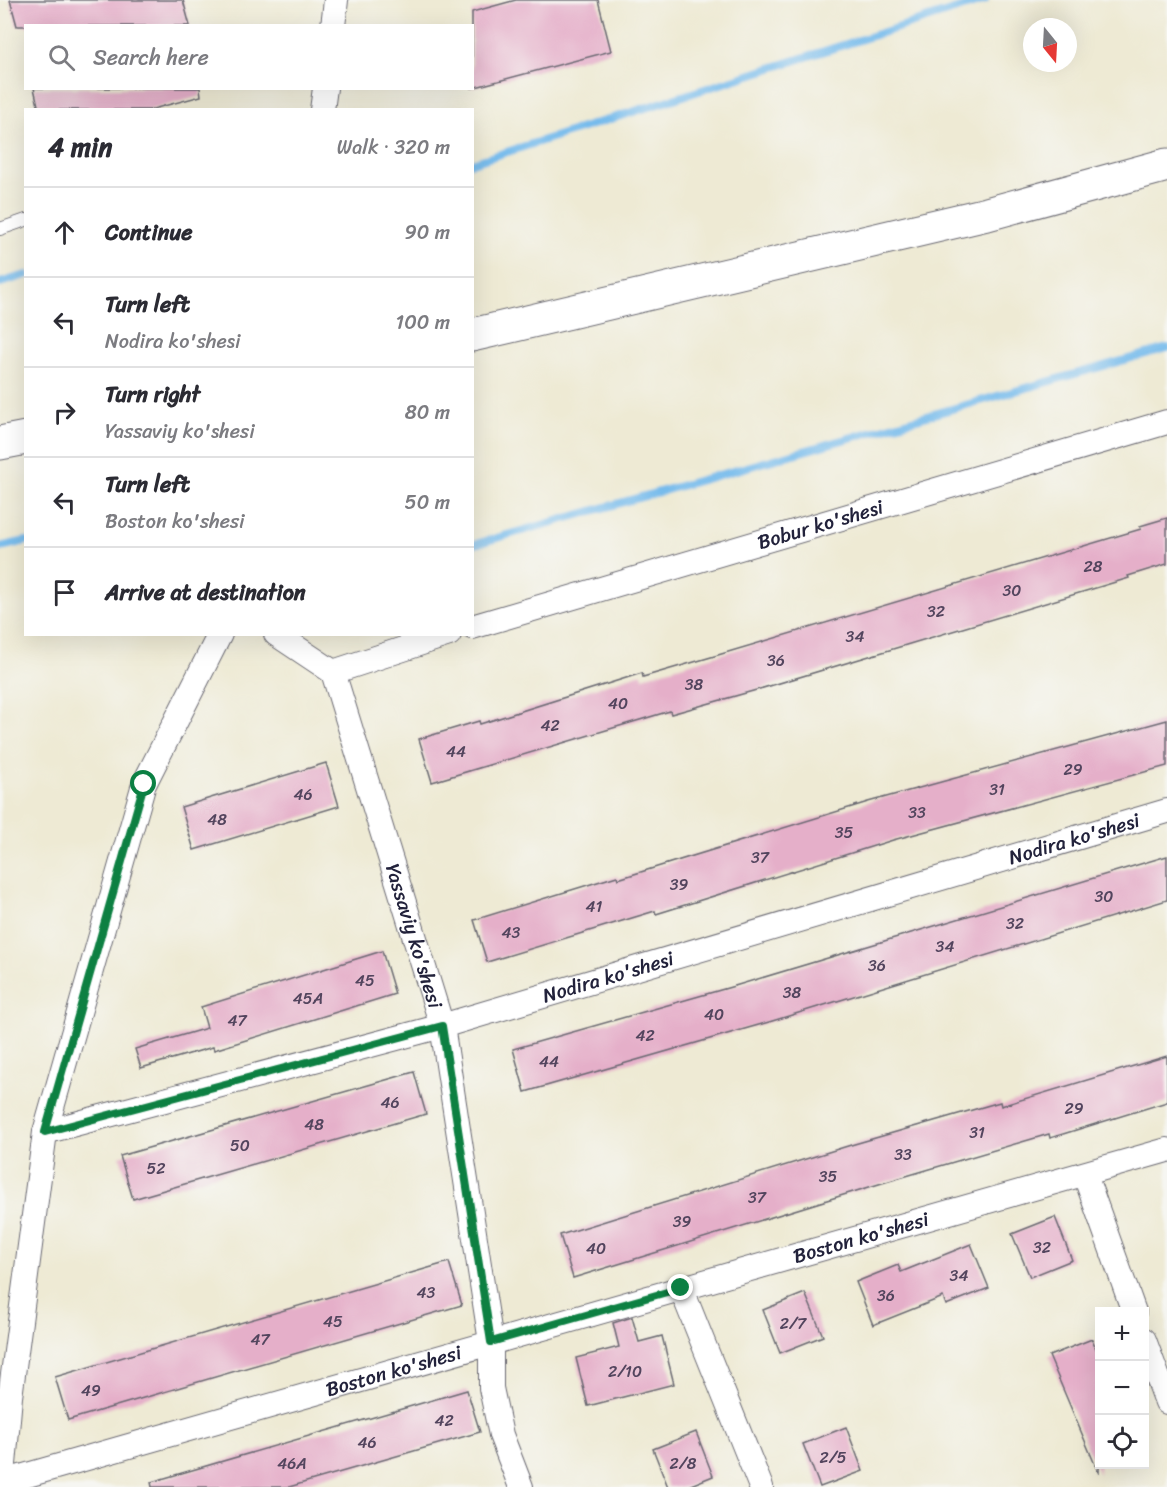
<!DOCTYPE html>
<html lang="en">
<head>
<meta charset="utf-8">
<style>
  :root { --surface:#fff; --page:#f2f2f3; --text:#2b2b33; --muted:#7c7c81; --line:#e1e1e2 }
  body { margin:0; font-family:Sriracha,sans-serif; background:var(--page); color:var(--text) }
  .controls { position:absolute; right:18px; bottom:18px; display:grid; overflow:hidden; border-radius:0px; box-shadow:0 6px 24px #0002 }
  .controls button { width:54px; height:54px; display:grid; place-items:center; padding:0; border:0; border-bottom:2px solid var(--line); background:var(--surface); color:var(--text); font:30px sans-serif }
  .compass { position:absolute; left:1023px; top:18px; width:54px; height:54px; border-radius:50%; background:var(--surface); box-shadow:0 6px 24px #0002; rotate:162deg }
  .stop { position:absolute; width:18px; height:18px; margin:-14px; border:4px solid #0b8043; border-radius:50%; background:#fff }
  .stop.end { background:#0b8043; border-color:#fff; box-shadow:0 2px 6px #0008 }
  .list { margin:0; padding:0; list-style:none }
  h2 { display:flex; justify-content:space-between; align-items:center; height:78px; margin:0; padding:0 24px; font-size:26px }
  h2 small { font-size:20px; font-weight:400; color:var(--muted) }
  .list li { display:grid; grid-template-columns:39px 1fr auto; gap:18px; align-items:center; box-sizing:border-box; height:90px; padding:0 24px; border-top:2px solid var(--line) }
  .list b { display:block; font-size:22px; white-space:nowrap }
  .list p { margin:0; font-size:20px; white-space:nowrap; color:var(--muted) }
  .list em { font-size:20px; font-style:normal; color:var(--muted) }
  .icon { flex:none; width:33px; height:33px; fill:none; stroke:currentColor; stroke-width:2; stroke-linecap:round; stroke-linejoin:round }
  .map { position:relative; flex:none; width:1167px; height:1487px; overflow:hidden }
  .search { position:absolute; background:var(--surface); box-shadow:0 6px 24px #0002; left:24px; top:24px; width:450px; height:66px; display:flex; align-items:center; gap:15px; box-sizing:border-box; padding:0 21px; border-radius:0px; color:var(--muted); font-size:22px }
  .panel { position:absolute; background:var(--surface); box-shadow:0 6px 24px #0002; left:24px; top:108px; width:450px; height:528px; border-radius:0px }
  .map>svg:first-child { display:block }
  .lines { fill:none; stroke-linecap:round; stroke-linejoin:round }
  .stream { stroke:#76bbec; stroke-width:8 }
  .building { fill:#e5afc9 }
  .lane-casing { stroke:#696871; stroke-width:14 }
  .street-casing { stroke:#696871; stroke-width:26 }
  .highway-casing { stroke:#696871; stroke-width:35 }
  .lane { stroke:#fff; stroke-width:12 }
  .street { stroke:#fff; stroke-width:24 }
  .highway { stroke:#fff; stroke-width:33 }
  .route { stroke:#0b8043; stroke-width:8 }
  .labels { text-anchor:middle; stroke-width:6; stroke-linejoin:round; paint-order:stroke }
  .number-label { font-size:16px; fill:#53455e }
  .street-label { font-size:20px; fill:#22223b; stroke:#f6f6f2 }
</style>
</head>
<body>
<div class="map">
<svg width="1167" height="1487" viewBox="0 0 1167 1487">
  <rect width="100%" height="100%" fill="#f6f6f2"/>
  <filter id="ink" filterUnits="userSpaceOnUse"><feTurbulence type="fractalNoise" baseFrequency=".0167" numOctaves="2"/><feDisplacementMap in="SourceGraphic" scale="12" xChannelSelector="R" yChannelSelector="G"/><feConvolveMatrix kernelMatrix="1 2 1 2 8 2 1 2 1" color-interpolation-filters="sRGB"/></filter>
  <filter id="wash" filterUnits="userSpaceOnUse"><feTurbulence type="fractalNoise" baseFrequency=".008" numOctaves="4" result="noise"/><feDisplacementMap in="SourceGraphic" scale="24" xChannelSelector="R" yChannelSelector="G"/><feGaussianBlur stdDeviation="1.35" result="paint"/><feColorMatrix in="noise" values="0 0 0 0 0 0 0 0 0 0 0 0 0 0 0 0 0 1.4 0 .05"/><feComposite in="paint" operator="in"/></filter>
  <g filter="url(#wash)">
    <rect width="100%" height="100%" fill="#eeead4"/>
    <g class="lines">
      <g class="stream">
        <polyline points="472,163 985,0"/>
        <polyline points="0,283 26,275"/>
        <polyline points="472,545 1167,348"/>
        <polyline points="0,547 26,541"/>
      </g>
    </g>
    <g id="blocks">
      <g class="building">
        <polygon points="10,0 183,0 190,26 17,26"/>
        <polygon points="516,0 598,0 611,51 472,88 472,12"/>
        <polygon points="34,88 200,88 201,96 149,110 39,110"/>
        <polygon points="1167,518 1167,564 1128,576 1129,578 753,691 671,714 670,711 432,782 419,739 479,721 480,724 642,673 643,677 718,655 1141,529 1140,526"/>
        <polygon points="1167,720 1167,766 893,840 656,914 655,911 487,962 474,920 617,876 618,879 868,802"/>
        <polygon points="326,763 339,806 194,850 181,807"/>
        <polygon points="1167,856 1167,900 769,1022 525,1092 513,1049 738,985"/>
        <polygon points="382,951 395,994 214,1050 213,1047 141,1068 135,1049 207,1028 201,1007"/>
        <polygon points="1167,1056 1167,1102 1050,1138 1049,1134 879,1184 573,1278 560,1235 851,1145 1000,1102 1001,1106"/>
        <polygon points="414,1072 426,1114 133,1199 120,1156"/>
        <polygon points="1055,1217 1072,1260 1030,1277 1012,1234"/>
        <polygon points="971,1244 989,1288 946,1305 943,1297 873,1325 856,1282 898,1265 901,1272"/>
        <polygon points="449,1262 462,1305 68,1420 55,1377"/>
        <polygon points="805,1293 823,1336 780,1353 763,1310"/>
        <polygon points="632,1317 639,1342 662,1336 674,1384 588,1406 576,1358 619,1347 613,1323"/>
        <polygon points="1092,1339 1100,1358 1099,1474 1049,1356"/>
        <polygon points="467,1390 480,1432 289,1487 152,1487 151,1482"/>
        <polygon points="846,1427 863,1471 820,1487 803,1444"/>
        <polygon points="696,1432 713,1476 686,1487 668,1487 653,1449"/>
      </g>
    </g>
  </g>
  <g filter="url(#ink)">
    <use href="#blocks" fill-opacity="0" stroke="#696871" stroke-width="1.5"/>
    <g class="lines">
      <defs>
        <polyline id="lane" points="0,229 26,220"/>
        <g id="street">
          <polyline points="333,26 336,0"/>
          <polyline points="322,110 325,88"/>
          <path id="s1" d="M472,627l695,-205"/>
          <polyline points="276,634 333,672 449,634"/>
          <path id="s2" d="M333,672l109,354 49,316v46l10,47 20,52"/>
          <path id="s3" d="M45,1132l397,-106 725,-215"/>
          <polyline points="1085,1175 1134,1312"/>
          <polyline points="681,1288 761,1487"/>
          <polyline points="1144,1340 1167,1402"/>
          <path id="s4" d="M3,1482l1164,-332"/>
          <polyline points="2,1487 10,1397 45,1132 144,784 220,634"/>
        </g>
        <g id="highway">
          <polyline points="472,335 987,214 1167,165"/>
          <polyline points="0,443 26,438"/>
        </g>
      </defs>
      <use href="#lane" class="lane-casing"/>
      <use href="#street" class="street-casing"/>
      <use href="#highway" class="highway-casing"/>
      <use href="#lane" class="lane"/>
      <use href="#street" class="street"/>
      <use href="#highway" class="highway"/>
    </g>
  </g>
  <g class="lines" filter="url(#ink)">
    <polyline class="route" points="144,784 45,1132 442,1026 491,1342 681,1288"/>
  </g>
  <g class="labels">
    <g class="number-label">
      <text x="1093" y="572">28</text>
      <text x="1012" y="596">30</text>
      <text x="936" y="617">32</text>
      <text x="855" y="642">34</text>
      <text x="776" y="666">36</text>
      <text x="694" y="690">38</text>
      <text x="618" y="709">40</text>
      <text x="550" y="731">42</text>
      <text x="456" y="757">44</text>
      <text x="1073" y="775">29</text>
      <text x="997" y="795">31</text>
      <text x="303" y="800">46</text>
      <text x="917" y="818">33</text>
      <text x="217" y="825">48</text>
      <text x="844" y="838">35</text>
      <text x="760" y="863">37</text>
      <text x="679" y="890">39</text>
      <text x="1104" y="902">30</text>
      <text x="594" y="912">41</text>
      <text x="1015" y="929">32</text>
      <text x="511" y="938">43</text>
      <text x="945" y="952">34</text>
      <text x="877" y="971">36</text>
      <text x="365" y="986">45</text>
      <text x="792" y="998">38</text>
      <text x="308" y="1004">45A</text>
      <text x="714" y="1020">40</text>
      <text x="237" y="1026">47</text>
      <text x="645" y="1041">42</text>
      <text x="549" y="1067">44</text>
      <text x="390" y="1108">46</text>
      <text x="1074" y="1114">29</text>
      <text x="314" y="1130">48</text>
      <text x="977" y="1138">31</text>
      <text x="240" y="1151">50</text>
      <text x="903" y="1160">33</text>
      <text x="156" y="1174">52</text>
      <text x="828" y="1182">35</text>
      <text x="757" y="1203">37</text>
      <text x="682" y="1227">39</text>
      <text x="1042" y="1253">32</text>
      <text x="596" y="1254">40</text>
      <text x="959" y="1281">34</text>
      <text x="426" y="1298">43</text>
      <text x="886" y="1301">36</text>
      <text x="333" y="1327">45</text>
      <text x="793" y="1329">2/7</text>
      <text x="260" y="1345">47</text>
      <text x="625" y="1377">2/10</text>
      <text x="91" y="1396">49</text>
      <text x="444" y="1426">42</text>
      <text x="367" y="1448">46</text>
      <text x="833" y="1463">2/5</text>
      <text x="292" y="1469">46A</text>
      <text x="683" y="1469">2/8</text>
    </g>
    <g class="street-label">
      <text dy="7" stroke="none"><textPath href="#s1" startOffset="363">Bobur ko'shesi</textPath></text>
      <text dy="7" stroke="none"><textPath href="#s3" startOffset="1070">Nodira ko'shesi</textPath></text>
      <text dy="7" stroke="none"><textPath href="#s2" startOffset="276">Yassaviy ko'shesi</textPath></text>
      <text dy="7" stroke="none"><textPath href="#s3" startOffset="584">Nodira ko'shesi</textPath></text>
      <text dy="7" stroke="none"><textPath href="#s4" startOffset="892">Boston ko'shesi</textPath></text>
      <text dy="7" stroke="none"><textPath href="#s4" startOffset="406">Boston ko'shesi</textPath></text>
    </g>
  </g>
</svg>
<div class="controls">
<button>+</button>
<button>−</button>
<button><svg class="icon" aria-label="locate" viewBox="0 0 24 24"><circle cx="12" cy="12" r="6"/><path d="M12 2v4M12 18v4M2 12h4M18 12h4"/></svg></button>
</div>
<svg class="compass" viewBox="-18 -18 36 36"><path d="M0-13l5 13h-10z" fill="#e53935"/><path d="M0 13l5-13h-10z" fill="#7c7c81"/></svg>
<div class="stop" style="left:144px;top:784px"></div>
<div class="stop end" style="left:681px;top:1288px"></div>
<div class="search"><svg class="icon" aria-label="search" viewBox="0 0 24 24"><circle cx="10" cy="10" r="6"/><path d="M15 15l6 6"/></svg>Search here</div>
<section class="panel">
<h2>4 min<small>Walk · 320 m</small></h2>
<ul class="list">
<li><svg class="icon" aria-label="ahead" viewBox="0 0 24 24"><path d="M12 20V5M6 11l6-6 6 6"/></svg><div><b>Continue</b></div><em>90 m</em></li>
<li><svg class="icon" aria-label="left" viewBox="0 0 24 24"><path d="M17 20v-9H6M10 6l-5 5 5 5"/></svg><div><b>Turn left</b><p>Nodira ko'shesi</p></div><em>100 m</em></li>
<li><svg class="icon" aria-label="right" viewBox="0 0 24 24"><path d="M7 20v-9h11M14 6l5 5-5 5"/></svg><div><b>Turn right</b><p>Yassaviy ko'shesi</p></div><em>80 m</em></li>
<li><svg class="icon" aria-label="left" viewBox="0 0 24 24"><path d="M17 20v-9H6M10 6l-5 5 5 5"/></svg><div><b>Turn left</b><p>Boston ko'shesi</p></div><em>50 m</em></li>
<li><svg class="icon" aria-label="arrive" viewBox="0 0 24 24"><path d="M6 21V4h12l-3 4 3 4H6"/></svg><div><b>Arrive at destination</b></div></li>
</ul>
</section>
</div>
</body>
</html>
